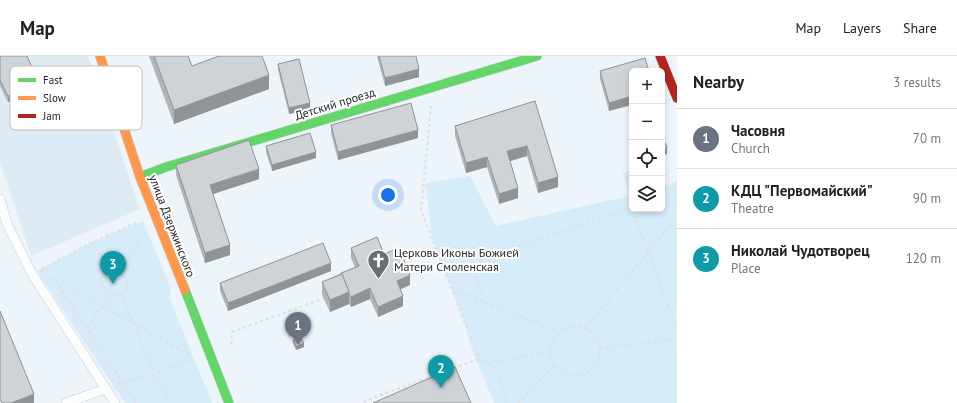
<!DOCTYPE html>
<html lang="en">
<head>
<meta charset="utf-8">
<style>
  :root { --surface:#fff; --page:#f2f2f2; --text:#222; --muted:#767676; --line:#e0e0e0; --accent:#696e73 }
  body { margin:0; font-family:"PT Sans",sans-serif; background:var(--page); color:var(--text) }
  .controls { position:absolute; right:12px; top:12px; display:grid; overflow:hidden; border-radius:6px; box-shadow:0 2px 6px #0003 }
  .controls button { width:36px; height:36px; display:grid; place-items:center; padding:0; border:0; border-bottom:1px solid var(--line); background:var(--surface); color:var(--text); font:20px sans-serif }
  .you { position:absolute; left:388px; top:139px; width:14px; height:14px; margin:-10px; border:3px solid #fff; border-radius:50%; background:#1a73e8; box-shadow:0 0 0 6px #1a73e833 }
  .badge { display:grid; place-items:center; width:26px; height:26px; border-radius:50%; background:var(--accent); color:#fff; font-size:13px; font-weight:700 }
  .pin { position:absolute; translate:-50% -33px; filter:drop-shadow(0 1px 2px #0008) }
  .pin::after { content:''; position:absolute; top:21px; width:14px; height:12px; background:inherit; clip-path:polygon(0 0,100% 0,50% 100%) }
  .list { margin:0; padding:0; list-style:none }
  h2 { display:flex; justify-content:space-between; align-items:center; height:52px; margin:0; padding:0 16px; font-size:17px }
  h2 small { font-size:13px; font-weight:400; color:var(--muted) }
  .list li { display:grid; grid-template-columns:26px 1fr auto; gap:12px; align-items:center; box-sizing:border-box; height:60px; padding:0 16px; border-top:1px solid var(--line) }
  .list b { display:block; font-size:15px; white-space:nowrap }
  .list p { margin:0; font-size:13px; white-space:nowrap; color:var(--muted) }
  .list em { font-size:13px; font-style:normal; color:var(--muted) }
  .icon { flex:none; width:22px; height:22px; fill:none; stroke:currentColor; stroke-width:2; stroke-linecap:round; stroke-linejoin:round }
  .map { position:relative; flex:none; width:677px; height:347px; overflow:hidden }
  header { display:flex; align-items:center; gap:24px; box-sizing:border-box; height:56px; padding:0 20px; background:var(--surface); border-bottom:1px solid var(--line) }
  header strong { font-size:19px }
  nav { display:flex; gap:22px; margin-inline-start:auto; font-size:14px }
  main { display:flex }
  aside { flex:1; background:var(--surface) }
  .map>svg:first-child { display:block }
  .built { fill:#ddebf5 }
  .green { fill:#d6ecf9 }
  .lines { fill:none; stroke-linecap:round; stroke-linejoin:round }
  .lane-casing { stroke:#c8cdd1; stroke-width:10 }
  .fast-casing { stroke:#c8cdd1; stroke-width:10 }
  .slow-casing { stroke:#c8cdd1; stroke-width:10 }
  .jam-casing { stroke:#c8cdd1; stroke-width:10 }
  .path { stroke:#dfe1e3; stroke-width:2.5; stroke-dasharray:3 3; stroke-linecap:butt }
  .lane { stroke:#fcfefe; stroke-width:9 }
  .fast { stroke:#63d668; stroke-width:9 }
  .slow { stroke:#ff974d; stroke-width:9 }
  .jam { stroke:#b3261e; stroke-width:9 }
  .wall { fill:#b1b5b9 }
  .shaded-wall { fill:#909496 }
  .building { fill:#ced3d7; stroke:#909496 }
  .labels { text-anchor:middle; stroke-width:4; stroke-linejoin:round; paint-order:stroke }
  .street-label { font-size:12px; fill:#22262a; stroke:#fff }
  .poi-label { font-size:12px; fill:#22262a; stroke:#fff; text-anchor:start }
  .key { fill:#fff; stroke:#bdbebf; stroke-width:1 }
  .key-label { font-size:11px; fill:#22262a }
</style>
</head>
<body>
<header>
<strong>Map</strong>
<nav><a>Map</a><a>Layers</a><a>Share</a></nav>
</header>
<main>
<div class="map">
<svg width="677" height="347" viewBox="0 0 677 347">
  <rect width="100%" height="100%" fill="#eef5fa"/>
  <polygon class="built" points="0,0 88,0 140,153 31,200 0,107"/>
  <g class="green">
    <polygon points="632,115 632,153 662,153 662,118 666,130 677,125 677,347 494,347 473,296 463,262 431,177 426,127 470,120 496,170 629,140 623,117"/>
    <polygon points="143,165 171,233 169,241 212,347 125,347 37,215 93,186"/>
  </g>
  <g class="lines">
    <defs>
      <g id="lane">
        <polyline points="0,143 7,168 32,218 115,347"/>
        <polyline points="66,347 105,333"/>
      </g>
      <g id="fast">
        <polyline points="140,121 166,111 537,0"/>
        <polyline points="185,234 229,347"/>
      </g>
      <polyline id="slow" points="100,0 140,121 185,234"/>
      <polyline id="jam" points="660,0 677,42"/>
    </defs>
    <use href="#lane" class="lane-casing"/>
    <use href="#fast" class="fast-casing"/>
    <use href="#slow" class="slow-casing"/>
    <use href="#jam" class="jam-casing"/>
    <g class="path">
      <polyline points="431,50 421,154 480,305"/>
      <polyline points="632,153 677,273"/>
      <polyline points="93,186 109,216 121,215"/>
      <polyline points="471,208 483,245"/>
      <polyline points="42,213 93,186 138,166"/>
      <polyline points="445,217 631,151 632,152"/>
      <polyline points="50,222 55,225 87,272 136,347"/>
      <polyline points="55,225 134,267 191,300"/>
      <polyline points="452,233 558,276"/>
      <polyline points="108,239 102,227 109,216"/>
      <polyline points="121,239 134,267 154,318 171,347"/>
      <circle cx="575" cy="295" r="25"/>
      <polyline points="87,272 108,239 121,239 129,228 121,215 143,178"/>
      <polyline points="586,272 677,161"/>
      <polyline points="231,288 232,276 322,243"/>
      <polyline points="600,292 677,283"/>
      <polyline points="489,308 550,294"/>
      <polyline points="117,328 154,318 192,303"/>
      <path d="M364,347l3,-3 109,-40c4,1 9,2 12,4 11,6 18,27 18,39"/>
      <polyline points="518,347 554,310"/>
    </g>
    <use href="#lane" class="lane"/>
    <use href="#fast" class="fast"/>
    <use href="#slow" class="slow"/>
    <use href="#jam" class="jam"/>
  </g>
  <g class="wall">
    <polygon points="0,0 39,32 8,46 0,30"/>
    <polygon points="149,0 188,0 192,10 269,33 174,68"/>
    <polygon points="377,0 416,0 419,21 385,30"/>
    <polygon points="278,8 310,53 289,58 278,14"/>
    <polygon points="600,15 649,15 609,55 600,23"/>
    <polygon points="535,45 558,131 538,137 527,100 510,105 518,142 499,148 487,111 466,117 455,80 455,70"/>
    <polygon points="331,69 418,82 338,104 331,77"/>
    <polygon points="266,90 316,102 272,115 266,96"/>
    <polygon points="176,109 259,123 213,138 230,199 205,207 176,119"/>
    <polygon points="351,192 384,198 410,229 400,233 403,250 378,261 370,243 351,251 349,248 330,256 322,239 322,226 355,211 351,202"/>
    <polygon points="331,215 228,255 220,235 220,227"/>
    <polygon points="293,284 304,291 296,294 293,287"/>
  </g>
  <g class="shaded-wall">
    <polygon points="419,13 419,21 385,30 385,22"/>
    <polygon points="269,19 269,33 174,68 174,54"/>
    <polygon points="39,26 39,32 8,46 8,40"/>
    <polygon points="632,40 632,49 609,55 609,47"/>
    <polygon points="310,47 310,53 289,58 289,52"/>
    <polygon points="418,74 418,82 338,104 338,96"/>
    <polygon points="527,90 527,100 507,106 507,95"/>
    <polygon points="667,92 667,98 662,100 662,94"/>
    <polygon points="316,96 316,102 272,115 272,109"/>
    <polygon points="487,101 487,111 466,117 466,107"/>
    <polygon points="259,113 259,123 210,139 210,129"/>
    <polygon points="558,121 558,131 538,137 538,127"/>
    <polygon points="518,132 518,142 499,148 499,138"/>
    <polygon points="230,189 230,199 205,207 205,197"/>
    <polygon points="331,207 331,215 228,255 228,247"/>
    <polygon points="410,219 410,229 397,235 397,225"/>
    <polygon points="370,232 370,243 351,251 351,241"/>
    <polygon points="349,236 349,248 330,256 330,244"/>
    <polygon points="403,240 403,250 378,261 378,251"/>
    <polygon points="304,287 304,291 296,294 296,291"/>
    <polygon points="34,338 34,347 11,347"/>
  </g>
  <g class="building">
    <polygon points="0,0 27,0 39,26 8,40 0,24"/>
    <polygon points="154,0 188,0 192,10 219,0 262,0 269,19 174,54"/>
    <polygon points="379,0 416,0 419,13 385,22"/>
    <polygon points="645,2 649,15 632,15 632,40 609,47 600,15"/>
    <polygon points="299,3 310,47 289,52 278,8"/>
    <polygon points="535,45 558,121 538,127 527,90 507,95 518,132 499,138 487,101 466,107 455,70"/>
    <polygon points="411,47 418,74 338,96 331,69"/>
    <polygon points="310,77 316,96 272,109 266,90"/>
    <polygon points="662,79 667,92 662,94"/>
    <polygon points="249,84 259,113 210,129 230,189 205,197 176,109"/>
    <polygon points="377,181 384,198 399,192 410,219 397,225 403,240 378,251 370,232 351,241 349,238 349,236 342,218 341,218 341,217 359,210 351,192"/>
    <polygon points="323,187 331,207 228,247 220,227"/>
    <polygon points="342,218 349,236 330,244 322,226"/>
    <polygon points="0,255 34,338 11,347 2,347 0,343"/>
    <polygon points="300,281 304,287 296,291 293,284"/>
    <polygon points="455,311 471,347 373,347"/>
  </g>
  <defs>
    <symbol id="church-pin" viewBox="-11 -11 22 30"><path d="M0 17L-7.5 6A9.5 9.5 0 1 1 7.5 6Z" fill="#696e73" stroke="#fff"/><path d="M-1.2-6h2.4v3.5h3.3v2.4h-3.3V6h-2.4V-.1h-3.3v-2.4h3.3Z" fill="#fff"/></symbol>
  </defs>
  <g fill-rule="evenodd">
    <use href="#church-pin" x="366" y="192" width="25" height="34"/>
  </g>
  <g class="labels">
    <g class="street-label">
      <text transform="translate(335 48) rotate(-17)" y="4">Детский проезд</text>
      <text transform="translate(172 170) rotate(69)" y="4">улица Дзержинского</text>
    </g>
    <g class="poi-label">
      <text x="394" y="201">Церковь Иконы Божией<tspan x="394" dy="14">Матери Смоленская</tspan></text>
    </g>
  </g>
  <rect x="10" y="10" width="132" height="64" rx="6" class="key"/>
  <rect x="18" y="22" width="18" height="4" fill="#63d668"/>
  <rect x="18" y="40" width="18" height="4" fill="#ff974d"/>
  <rect x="18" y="58" width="18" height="4" fill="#b3261e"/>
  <g class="key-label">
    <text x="43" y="28">Fast</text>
    <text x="43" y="46">Slow</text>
    <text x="43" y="64">Jam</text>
  </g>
</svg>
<div class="controls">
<button>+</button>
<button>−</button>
<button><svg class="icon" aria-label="locate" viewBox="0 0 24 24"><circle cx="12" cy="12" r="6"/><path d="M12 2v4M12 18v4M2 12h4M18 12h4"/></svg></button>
<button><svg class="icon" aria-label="layers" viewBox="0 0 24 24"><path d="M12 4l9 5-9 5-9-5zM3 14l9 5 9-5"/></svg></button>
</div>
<div class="you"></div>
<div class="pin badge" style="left:298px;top:289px;background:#6b7280">1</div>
<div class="pin badge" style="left:441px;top:332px;background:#0f9aa8">2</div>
<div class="pin badge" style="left:113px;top:228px;background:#0f9aa8">3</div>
</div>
<aside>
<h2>Nearby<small>3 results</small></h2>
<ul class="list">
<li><span class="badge" style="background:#6b7280">1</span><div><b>Часовня</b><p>Church</p></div><em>70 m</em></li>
<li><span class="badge" style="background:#0f9aa8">2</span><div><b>КДЦ &quot;Первомайский&quot;</b><p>Theatre</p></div><em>90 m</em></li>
<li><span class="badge" style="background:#0f9aa8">3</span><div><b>Николай Чудотворец</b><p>Place</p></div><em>120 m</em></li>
</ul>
</aside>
</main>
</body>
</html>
